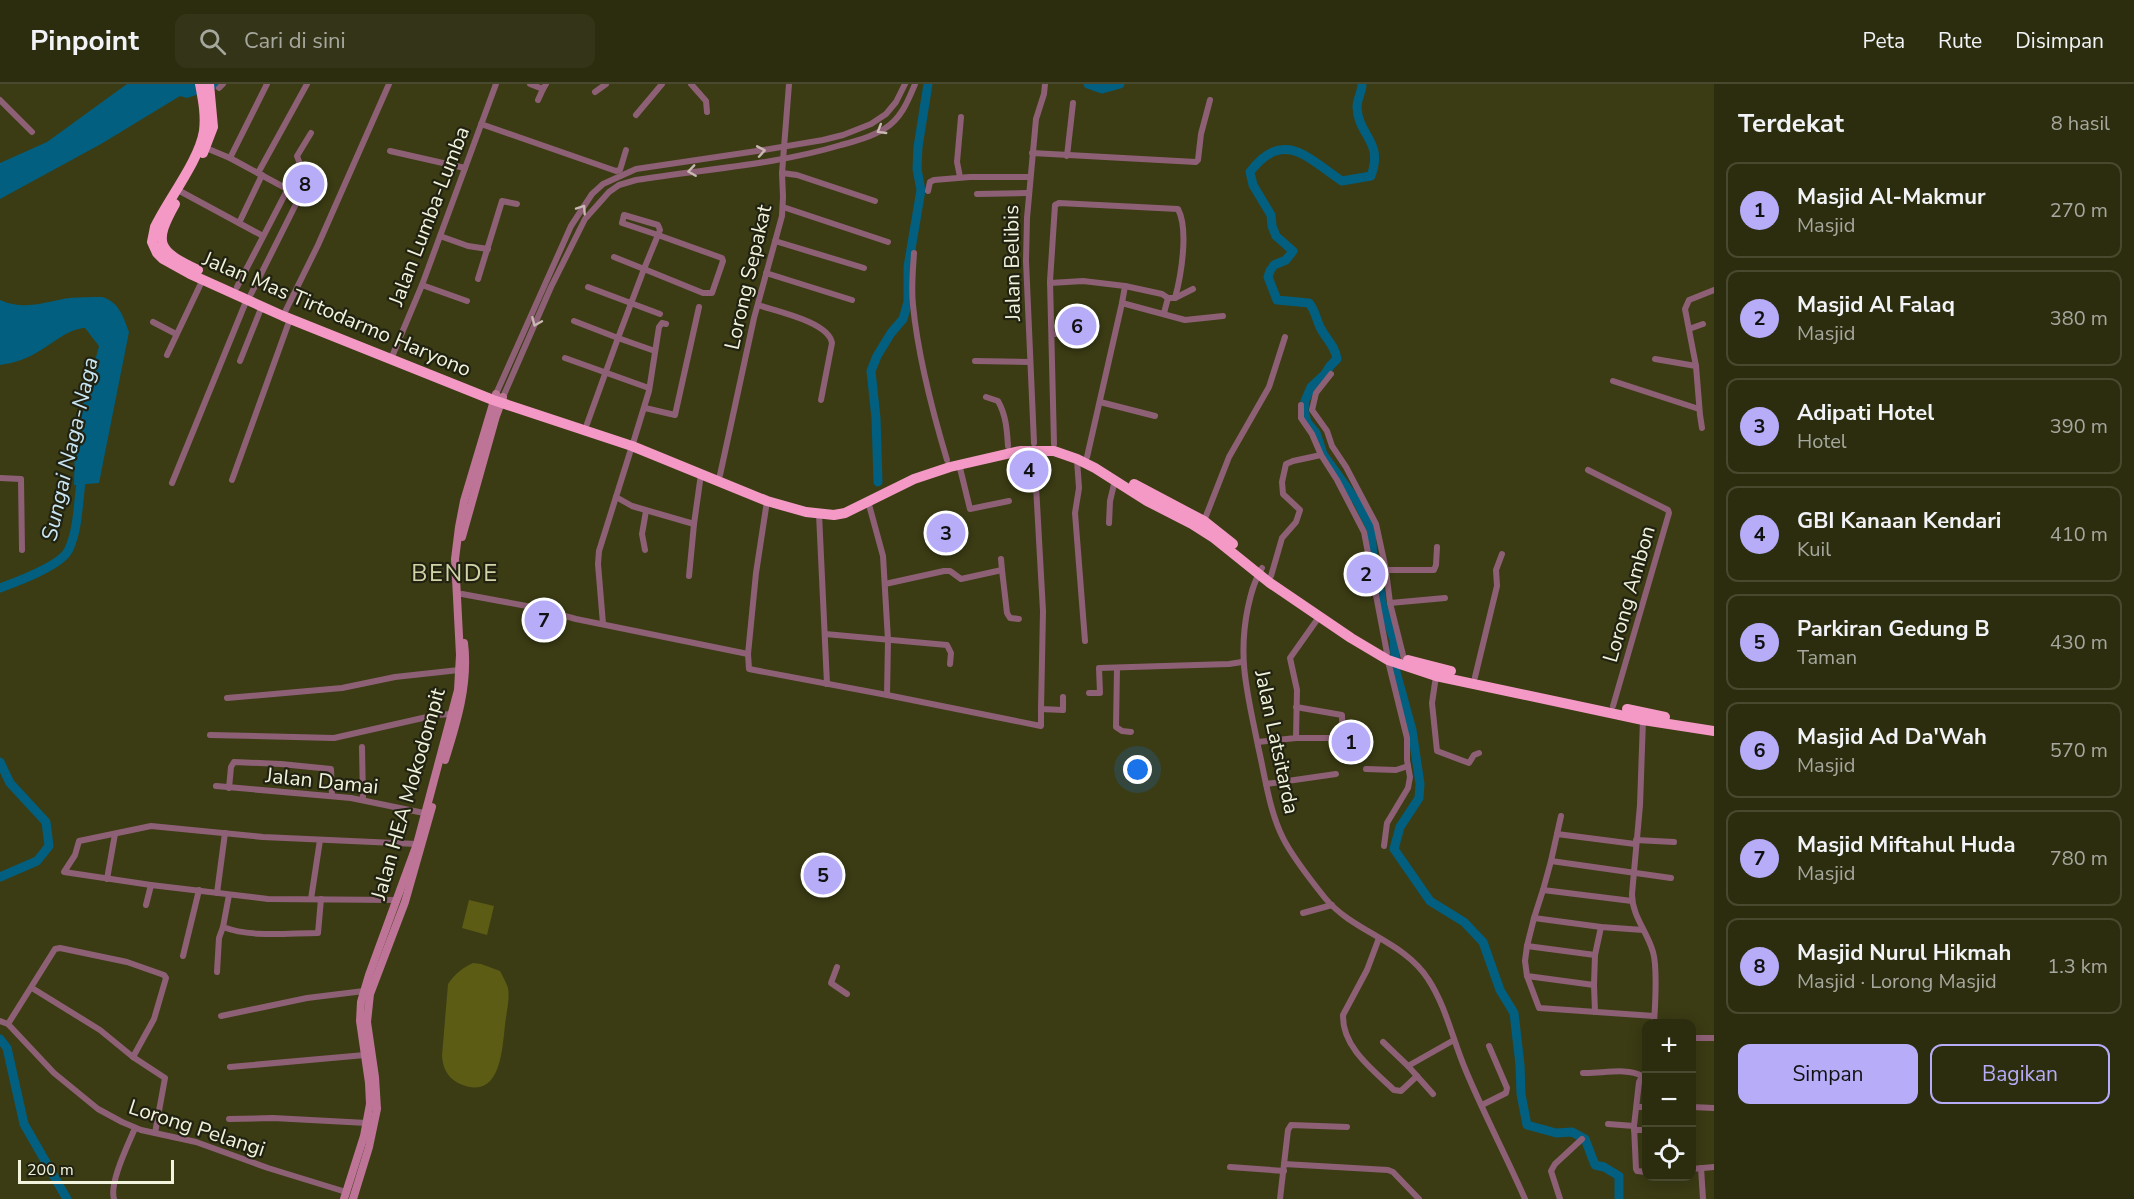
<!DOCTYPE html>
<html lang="id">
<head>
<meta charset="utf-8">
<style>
  :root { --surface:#2c2d0f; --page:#343518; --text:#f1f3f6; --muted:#a6a89e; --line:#48492f; --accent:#b6acf8 }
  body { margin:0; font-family:"Nunito Sans",sans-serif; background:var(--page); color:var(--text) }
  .controls { position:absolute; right:18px; bottom:18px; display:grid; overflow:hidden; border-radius:12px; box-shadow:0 3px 15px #0003 }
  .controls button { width:54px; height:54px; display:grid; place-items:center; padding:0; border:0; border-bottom:2px solid var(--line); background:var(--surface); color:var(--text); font:30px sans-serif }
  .scale { position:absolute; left:18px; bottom:15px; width:156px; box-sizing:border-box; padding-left:6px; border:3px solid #f1f3dc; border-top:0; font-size:16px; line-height:21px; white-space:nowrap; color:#f1f3dc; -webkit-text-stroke:4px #212211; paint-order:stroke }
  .you { position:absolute; left:1138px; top:686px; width:21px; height:21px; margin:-15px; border:4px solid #fff; border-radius:50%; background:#1a73e8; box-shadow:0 0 0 9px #1a73e833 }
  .badge { display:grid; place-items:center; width:39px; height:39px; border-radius:50%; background:var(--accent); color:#111; font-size:20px; font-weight:700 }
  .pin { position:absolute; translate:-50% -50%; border:3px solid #fff; box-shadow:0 2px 6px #0006 }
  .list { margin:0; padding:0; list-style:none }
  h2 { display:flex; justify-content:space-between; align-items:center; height:78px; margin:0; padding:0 24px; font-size:26px }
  h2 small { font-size:20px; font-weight:400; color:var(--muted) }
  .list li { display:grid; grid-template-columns:39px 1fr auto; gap:18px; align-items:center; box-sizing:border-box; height:96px; margin:0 12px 12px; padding:0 12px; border:2px solid var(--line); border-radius:12px }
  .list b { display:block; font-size:22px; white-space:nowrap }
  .list p { margin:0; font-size:20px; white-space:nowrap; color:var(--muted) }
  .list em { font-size:20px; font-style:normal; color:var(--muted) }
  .actions { display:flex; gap:12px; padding:18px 24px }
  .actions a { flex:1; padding:14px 0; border:2px solid var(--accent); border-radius:12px; text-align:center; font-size:21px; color:var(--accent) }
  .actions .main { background:var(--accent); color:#111 }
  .icon { flex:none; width:33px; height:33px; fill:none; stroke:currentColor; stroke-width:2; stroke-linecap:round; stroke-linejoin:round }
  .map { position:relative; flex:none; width:1714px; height:1115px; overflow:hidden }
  header { display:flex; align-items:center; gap:36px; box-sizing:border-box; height:84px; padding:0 30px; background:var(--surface); border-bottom:2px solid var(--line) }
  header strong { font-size:28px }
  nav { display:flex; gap:33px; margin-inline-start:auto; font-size:21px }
  .search { width:420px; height:54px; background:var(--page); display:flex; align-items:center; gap:15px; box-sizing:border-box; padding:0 21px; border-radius:12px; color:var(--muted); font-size:22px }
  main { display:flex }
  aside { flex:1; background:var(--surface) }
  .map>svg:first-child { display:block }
  .green { fill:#5c5c15 }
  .water { fill:#025f7f }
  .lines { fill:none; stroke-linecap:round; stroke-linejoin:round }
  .river { stroke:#025f7f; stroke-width:9 }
  .street { stroke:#8e6076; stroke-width:6 }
  .secondary { stroke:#bd7497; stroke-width:8 }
  .highway { stroke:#f499c5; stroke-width:10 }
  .oneway { stroke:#c9b8b3 }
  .labels { text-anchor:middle; stroke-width:4.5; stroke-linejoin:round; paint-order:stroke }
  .street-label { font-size:21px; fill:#f1f3dc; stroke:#212211 }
  .water-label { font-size:22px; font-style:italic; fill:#c9e6f4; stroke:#212211 }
  .quarter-label { font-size:24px; letter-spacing:1.5px; fill:#d1d3a7; stroke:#212211 }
</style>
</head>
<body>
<header>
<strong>Pinpoint</strong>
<div class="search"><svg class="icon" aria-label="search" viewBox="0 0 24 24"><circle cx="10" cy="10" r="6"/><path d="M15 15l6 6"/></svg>Cari di sini</div>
<nav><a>Peta</a><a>Rute</a><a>Disimpan</a></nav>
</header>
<main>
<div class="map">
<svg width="1714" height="1115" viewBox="0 0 1714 1115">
  <rect width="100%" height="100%" fill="#3b3c14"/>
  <g class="green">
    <polygon points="469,816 494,822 487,851 462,844"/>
    <path d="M473,879l8,1 19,7c3,6 6,11 8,17 2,12 -2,26 -3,37 -3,27 -5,78 -47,58 -11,-6 -15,-15 -16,-27l6,-72c7,-10 14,-16 25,-21z"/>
  </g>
  <g class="water">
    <polygon points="127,0 219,0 218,4 187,14 180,12 101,60 0,115 0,79 47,58"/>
    <path d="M102,213c17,5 21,19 27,35l-30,151 -25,2 1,-50 24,-89 -14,-18c-17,1 -30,14 -44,22 -12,8 -26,13 -41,15v-65c24,11 44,2 69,-2 11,-1 22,-1 33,-1z"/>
  </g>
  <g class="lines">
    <g class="river">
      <polyline points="1088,0 1102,5 1120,0"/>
      <path d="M1362,0c0,8 -5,15 -5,23 1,29 27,34 14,69l-29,5c-34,-23 -59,-53 -92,-9l3,13 18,30 1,11 4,10 17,15 -7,9 -12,5 -4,6 -2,6 9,23 32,3c7,8 7,17 12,26 6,11 14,17 16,30l-7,7 -5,8 -14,13 -6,14 -1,10 3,11 9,11 7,21 35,49 13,26 2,29 4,13 5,32 12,37 2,32 16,58 8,54 -1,14 -19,29 -6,22 36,52 34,21 19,20 17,48 14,23 6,52 1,29 6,31 29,8 16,-1 13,7 10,26 9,2 15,9v23"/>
      <polyline points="878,398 876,334 871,287 877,272 891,249 903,235 908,218 908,183 921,106 917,85 918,63 928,0"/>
      <path d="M0,504c16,-6 63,-23 69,-39 10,-22 9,-50 13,-74"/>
      <polyline points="0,678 10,699 46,738 49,762 37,777 0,793"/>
      <polyline points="0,955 7,964 24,1040 67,1115"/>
    </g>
    <g class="street">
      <polyline points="530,0 543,5 546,0"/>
      <polyline points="691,0 706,17 707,28"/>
      <polyline points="219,4 223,0"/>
      <polyline points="595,8 606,0"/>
      <polyline points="0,16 32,48"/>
      <polyline points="538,16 543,5"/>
      <polyline points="636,31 662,0"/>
      <polyline points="481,40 616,87 620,86 626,66"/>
      <polyline points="206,64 230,74 300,112 251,210"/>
      <polyline points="390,67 465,84"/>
      <polyline points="1032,69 1196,78 1198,76 1201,50 1210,16"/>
      <polyline points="1067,72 1073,19"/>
      <polyline points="230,74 267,0"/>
      <polyline points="258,89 307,0"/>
      <polyline points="782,89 797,91 875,117"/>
      <polyline points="960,93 957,78 961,33"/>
      <polyline points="176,105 263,152"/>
      <polyline points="928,107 930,98 934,96 970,93 1029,93"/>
      <polyline points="977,110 1028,109"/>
      <polyline points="783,123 888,158"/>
      <polygon points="624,131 658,141 660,146 658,151 622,139"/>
      <polyline points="239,139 262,91"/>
      <polygon points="658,151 722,174 723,177 712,209 703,209 644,185"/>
      <polyline points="440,152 468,162 488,165"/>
      <polyline points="775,157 864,184"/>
      <path d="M914,169c-1,17 -3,35 -1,52 5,52 19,105 34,155"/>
      <polyline points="766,189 852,216"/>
      <polyline points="478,195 502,117 517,120"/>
      <polyline points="1050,199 1083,197 1125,202 1122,219"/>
      <polyline points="422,201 467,217"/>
      <polyline points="1125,202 1162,210 1168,214"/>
      <polyline points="237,203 295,91 300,80 297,72 311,49"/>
      <polyline points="588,203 660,230"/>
      <path d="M758,221c18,6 71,17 74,38l-11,57"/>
      <polyline points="1164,229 1168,214 1175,214 1193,205"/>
      <polyline points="283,232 318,161 389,0"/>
      <polyline points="574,237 618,254 644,185 614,173"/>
      <polyline points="153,238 176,250"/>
      <polyline points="1689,245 1703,240"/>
      <polyline points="1052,250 1087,250"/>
      <polyline points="167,271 203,195"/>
      <polyline points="565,274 646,303"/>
      <polyline points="391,275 422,201 496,0"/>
      <polyline points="1655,275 1696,282"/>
      <polyline points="240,277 262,222"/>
      <polyline points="975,277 1030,278"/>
      <polyline points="1331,290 1316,309 1312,326 1327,347 1332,362 1346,383 1376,440 1386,486 1390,519"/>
      <polyline points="1613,297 1699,325"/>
      <polyline points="496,310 571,142 592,110 603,100 636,85 757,67 823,56 843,51 871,40 886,30 896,18 905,0"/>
      <path d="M503,313l48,-110 34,-68 24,-27 10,-7 17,-5c68,-11 139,-15 205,-35 15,-4 30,-8 43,-16 17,-10 24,-28 31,-45"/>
      <path d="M986,313l12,4c8,14 9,29 10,45"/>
      <polyline points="1100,318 1155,332"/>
      <polyline points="1301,321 1301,334 1312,350 1321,371 1337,396 1364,448 1387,569"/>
      <polyline points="645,324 675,331 699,223"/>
      <polyline points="587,340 618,254 652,266"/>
      <polyline points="1702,344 1700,331 1696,282 1685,225 1689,216 1714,206"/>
      <polyline points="634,356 649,307 659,243 662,239 666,240"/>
      <polyline points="1034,359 1026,177 1027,134 1036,35 1044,10 1045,0"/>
      <path d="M1054,360l-4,-163 5,-76 4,-2 119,6c11,21 3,67 -3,89"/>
      <polyline points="1034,366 1043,527 1041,625 1063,626 1063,613"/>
      <polyline points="1087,373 1122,219 1185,236 1223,232"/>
      <polyline points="1077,376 1079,404 1075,429 1085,557"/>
      <polyline points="959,380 970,425 1009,417"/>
      <polyline points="1588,386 1668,426 1669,429 1613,622"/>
      <polyline points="720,391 754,234 782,132 783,113 782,89 789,0"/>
      <polyline points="0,394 21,395 22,466"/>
      <polyline points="232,396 290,235"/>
      <polyline points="172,399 247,215"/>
      <polyline points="616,413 632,422 694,440 701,390"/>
      <polyline points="767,417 756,489 748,570 749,585 887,611"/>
      <polyline points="868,417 883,472 888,556 887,611 1041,642 1041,625"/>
      <polyline points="819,430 827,600"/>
      <polyline points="1204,437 1229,373 1269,303 1285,253"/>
      <polyline points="1109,439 1110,417 1115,396"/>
      <polyline points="645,466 642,450 646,427"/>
      <polyline points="1001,475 1002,486"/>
      <path d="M1262,484c-8,13 -11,25 -14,39 -11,52 0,88 10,139 7,30 11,64 25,92 8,16 30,45 42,60 28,34 79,43 103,81 18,27 25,62 38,92 18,43 40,85 59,128"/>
      <polyline points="1386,486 1434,486 1436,481 1437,463"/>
      <polyline points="689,492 694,440"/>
      <polyline points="1271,492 1282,454 1296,438 1300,426 1283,410 1282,398 1286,380 1293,377 1321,371"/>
      <polyline points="885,500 944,487 950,487 961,495 1002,486 1007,529 1010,534 1019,535"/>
      <polyline points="462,510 532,523 576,535 748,570"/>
      <polyline points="603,540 598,480 599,467 632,362"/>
      <polyline points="825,550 947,561 951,569 950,580"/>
      <polyline points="1404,575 1390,519 1445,514"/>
      <polyline points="1117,584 1116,643 1122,647 1131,648"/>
      <polyline points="1436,592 1432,619 1437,667 1469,679 1474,671 1479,669"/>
      <polyline points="1475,593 1497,502 1496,486 1502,470"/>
      <polyline points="1089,609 1100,609 1099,584 1229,580 1242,578"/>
      <polyline points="227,614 342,604 395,593 459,586"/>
      <polyline points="1296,623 1342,631 1343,666"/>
      <path d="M1643,636l-3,85 -8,89c0,22 15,37 21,58 5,17 2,53 1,72"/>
      <polyline points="210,651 334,654 436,631 452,630"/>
      <polyline points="1296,654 1343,654"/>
      <polyline points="1258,658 1296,654 1297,606 1290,574 1319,533"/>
      <polyline points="362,663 363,716"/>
      <polyline points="1366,685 1396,686 1408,682"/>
      <polyline points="1266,700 1336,690"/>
      <polyline points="216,702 351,714 424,729"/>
      <polyline points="229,704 231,683 234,678 281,680 331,685 332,712"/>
      <polyline points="1557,750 1561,732"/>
      <polyline points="1636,756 1674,758"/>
      <polyline points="1635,760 1557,750 1551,777 1671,794"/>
      <polyline points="1384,762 1387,739 1408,704 1410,693 1407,676 1407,654 1388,577"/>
      <polyline points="1551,777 1543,806 1632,817"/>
      <polyline points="107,795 115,750"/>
      <polyline points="1543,806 1534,834 1601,843 1643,846"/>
      <polyline points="217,809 225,749"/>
      <path d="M229,811l-6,32c29,11 65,6 95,6l3,-34"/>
      <polyline points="311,815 320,756"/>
      <polyline points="397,816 268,815 151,801 64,788 75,771 79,757 151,742 263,753 417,760"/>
      <polyline points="146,821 151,801"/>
      <polyline points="1303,829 1332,821"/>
      <polyline points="1534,834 1527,862 1595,871 1601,843"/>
      <path d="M1379,854l-12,32 -24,45c-1,32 30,55 51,75l7,1 16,-15"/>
      <polyline points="1527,862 1525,877 1527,892 1594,901 1595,871"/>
      <polyline points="183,872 199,806"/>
      <polyline points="837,883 831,899 847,910"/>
      <polyline points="217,888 219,854 223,843"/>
      <polyline points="1527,892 1539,924 1654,932"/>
      <polyline points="1594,901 1595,928"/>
      <polyline points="32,904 100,946 133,973 165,994 155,1049"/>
      <polyline points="221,932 307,914 364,907"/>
      <polyline points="0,937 8,940 54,989 98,1025 122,1038 141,1046 196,1058 268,1084 346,1108"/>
      <polyline points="8,940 55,865 60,864 127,878 164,891 166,894 154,935 133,973"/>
      <polyline points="1692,954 1714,954"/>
      <polyline points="1383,958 1408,982 1454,956"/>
      <polyline points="1408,982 1433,1010"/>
      <polyline points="230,983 365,971"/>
      <path d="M1583,989c17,1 44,-6 59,3"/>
      <polyline points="1646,991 1642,992 1639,998 1634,1042 1636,1085 1637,1087 1646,1088"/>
      <polyline points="1482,1021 1506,1009 1507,1004 1489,962"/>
      <polyline points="1637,1023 1646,1023"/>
      <polyline points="1692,1023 1714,1024"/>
      <polyline points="229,1035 273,1034 367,1039"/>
      <polyline points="1608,1040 1634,1042"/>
      <polyline points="1634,1046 1646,1046"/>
      <polyline points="1284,1080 1288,1046 1291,1041 1347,1043"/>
      <polyline points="1230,1083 1284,1087"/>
      <polyline points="1701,1084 1703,1115"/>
      <polyline points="1692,1085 1714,1083"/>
      <path d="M114,1115c-5,-16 14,-54 21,-71"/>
      <polyline points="1280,1115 1284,1080 1388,1086 1393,1088 1419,1115"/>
      <polyline points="1560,1115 1551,1087 1555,1080 1582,1055"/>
    </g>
    <g class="secondary">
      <polyline points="462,453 496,332 503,313"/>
      <path d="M445,676c12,-38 24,-77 19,-117"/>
      <polyline points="344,1115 364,1052 370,1020 369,999 360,937 361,918 369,891 417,760 458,606 460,571 455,475 459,443 464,417 496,310"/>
      <polyline points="353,1115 369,1063 377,1025 375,993 367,938 370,910 405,818 432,723"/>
    </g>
    <g class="highway">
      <path d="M200,0c3,16 6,31 4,47 -5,30 -35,67 -49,96l-3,15 5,11 6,6 27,15 93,42 210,84 139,46 135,55 39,11 28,3 11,-2 69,-34 36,-12 70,-16h34l23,8 18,9 52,33 45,23 22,14 56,45 81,55 37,22 48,16 207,44 71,11"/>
      <polyline points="203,69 213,43 209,0"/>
      <path d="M175,120c-22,39 -18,47 23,66"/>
      <polyline points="1134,400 1204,437 1233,460"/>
      <polyline points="1408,576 1451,587"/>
      <polyline points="1627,625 1665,633"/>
    </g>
  </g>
  <defs><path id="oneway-chevron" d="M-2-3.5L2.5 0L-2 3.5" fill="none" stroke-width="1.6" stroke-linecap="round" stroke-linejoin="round" transform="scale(1.5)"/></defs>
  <g class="oneway">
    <use href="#oneway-chevron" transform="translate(881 46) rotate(149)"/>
    <use href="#oneway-chevron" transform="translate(761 67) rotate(-10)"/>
    <use href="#oneway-chevron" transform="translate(692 87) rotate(172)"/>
    <use href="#oneway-chevron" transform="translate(582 125) rotate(-56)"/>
    <use href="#oneway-chevron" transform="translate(536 238) rotate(113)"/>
  </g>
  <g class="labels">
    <g class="street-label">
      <text transform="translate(429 132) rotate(-69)" y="7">Jalan Lumba-Lumba</text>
      <text transform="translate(1012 179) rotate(-91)" y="7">Jalan Belibis</text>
      <text transform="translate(748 193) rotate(-77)" y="7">Lorong Sepakat</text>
      <text transform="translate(337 230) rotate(23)" y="7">Jalan Mas Tirtodarmo Haryono</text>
      <text transform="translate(1629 510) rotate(-74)" y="7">Lorong Ambon</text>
      <text transform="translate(1277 658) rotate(78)" y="7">Jalan Latsitarda</text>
      <text transform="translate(322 697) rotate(6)" y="7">Jalan Damai</text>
      <text transform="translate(408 710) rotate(-74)" y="7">Jalan HEA Mokodompit</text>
      <text transform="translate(197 1044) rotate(18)" y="7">Lorong Pelangi</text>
    </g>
    <g class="water-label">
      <text transform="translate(69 365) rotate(-77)" y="8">Sungai Naga-Naga</text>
    </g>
    <g class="quarter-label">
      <text x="455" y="497">BENDE</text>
    </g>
  </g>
</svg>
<div class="controls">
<button>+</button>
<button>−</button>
<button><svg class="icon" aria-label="locate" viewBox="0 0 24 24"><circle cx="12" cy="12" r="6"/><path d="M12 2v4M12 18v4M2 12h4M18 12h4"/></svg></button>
</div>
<div class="scale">200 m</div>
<div class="you"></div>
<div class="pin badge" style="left:1351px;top:658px">1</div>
<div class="pin badge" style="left:1366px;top:490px">2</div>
<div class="pin badge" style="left:946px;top:449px">3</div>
<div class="pin badge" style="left:1029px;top:386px">4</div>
<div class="pin badge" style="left:823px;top:791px">5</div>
<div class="pin badge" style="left:1077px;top:242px">6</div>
<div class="pin badge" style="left:544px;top:536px">7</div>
<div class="pin badge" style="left:305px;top:100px">8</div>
</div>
<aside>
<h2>Terdekat<small>8 hasil</small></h2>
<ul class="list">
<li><span class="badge">1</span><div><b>Masjid Al-Makmur</b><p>Masjid</p></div><em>270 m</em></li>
<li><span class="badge">2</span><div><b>Masjid Al Falaq</b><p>Masjid</p></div><em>380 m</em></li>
<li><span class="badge">3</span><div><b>Adipati Hotel</b><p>Hotel</p></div><em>390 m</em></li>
<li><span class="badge">4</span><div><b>GBI Kanaan Kendari</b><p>Kuil</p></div><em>410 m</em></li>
<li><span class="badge">5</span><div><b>Parkiran Gedung B</b><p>Taman</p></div><em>430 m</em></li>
<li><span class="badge">6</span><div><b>Masjid Ad Da'Wah</b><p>Masjid</p></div><em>570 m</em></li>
<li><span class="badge">7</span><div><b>Masjid Miftahul Huda</b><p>Masjid</p></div><em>780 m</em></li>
<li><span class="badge">8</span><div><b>Masjid Nurul Hikmah</b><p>Masjid · Lorong Masjid</p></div><em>1.3 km</em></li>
</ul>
<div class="actions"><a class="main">Simpan</a><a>Bagikan</a></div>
</aside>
</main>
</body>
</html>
